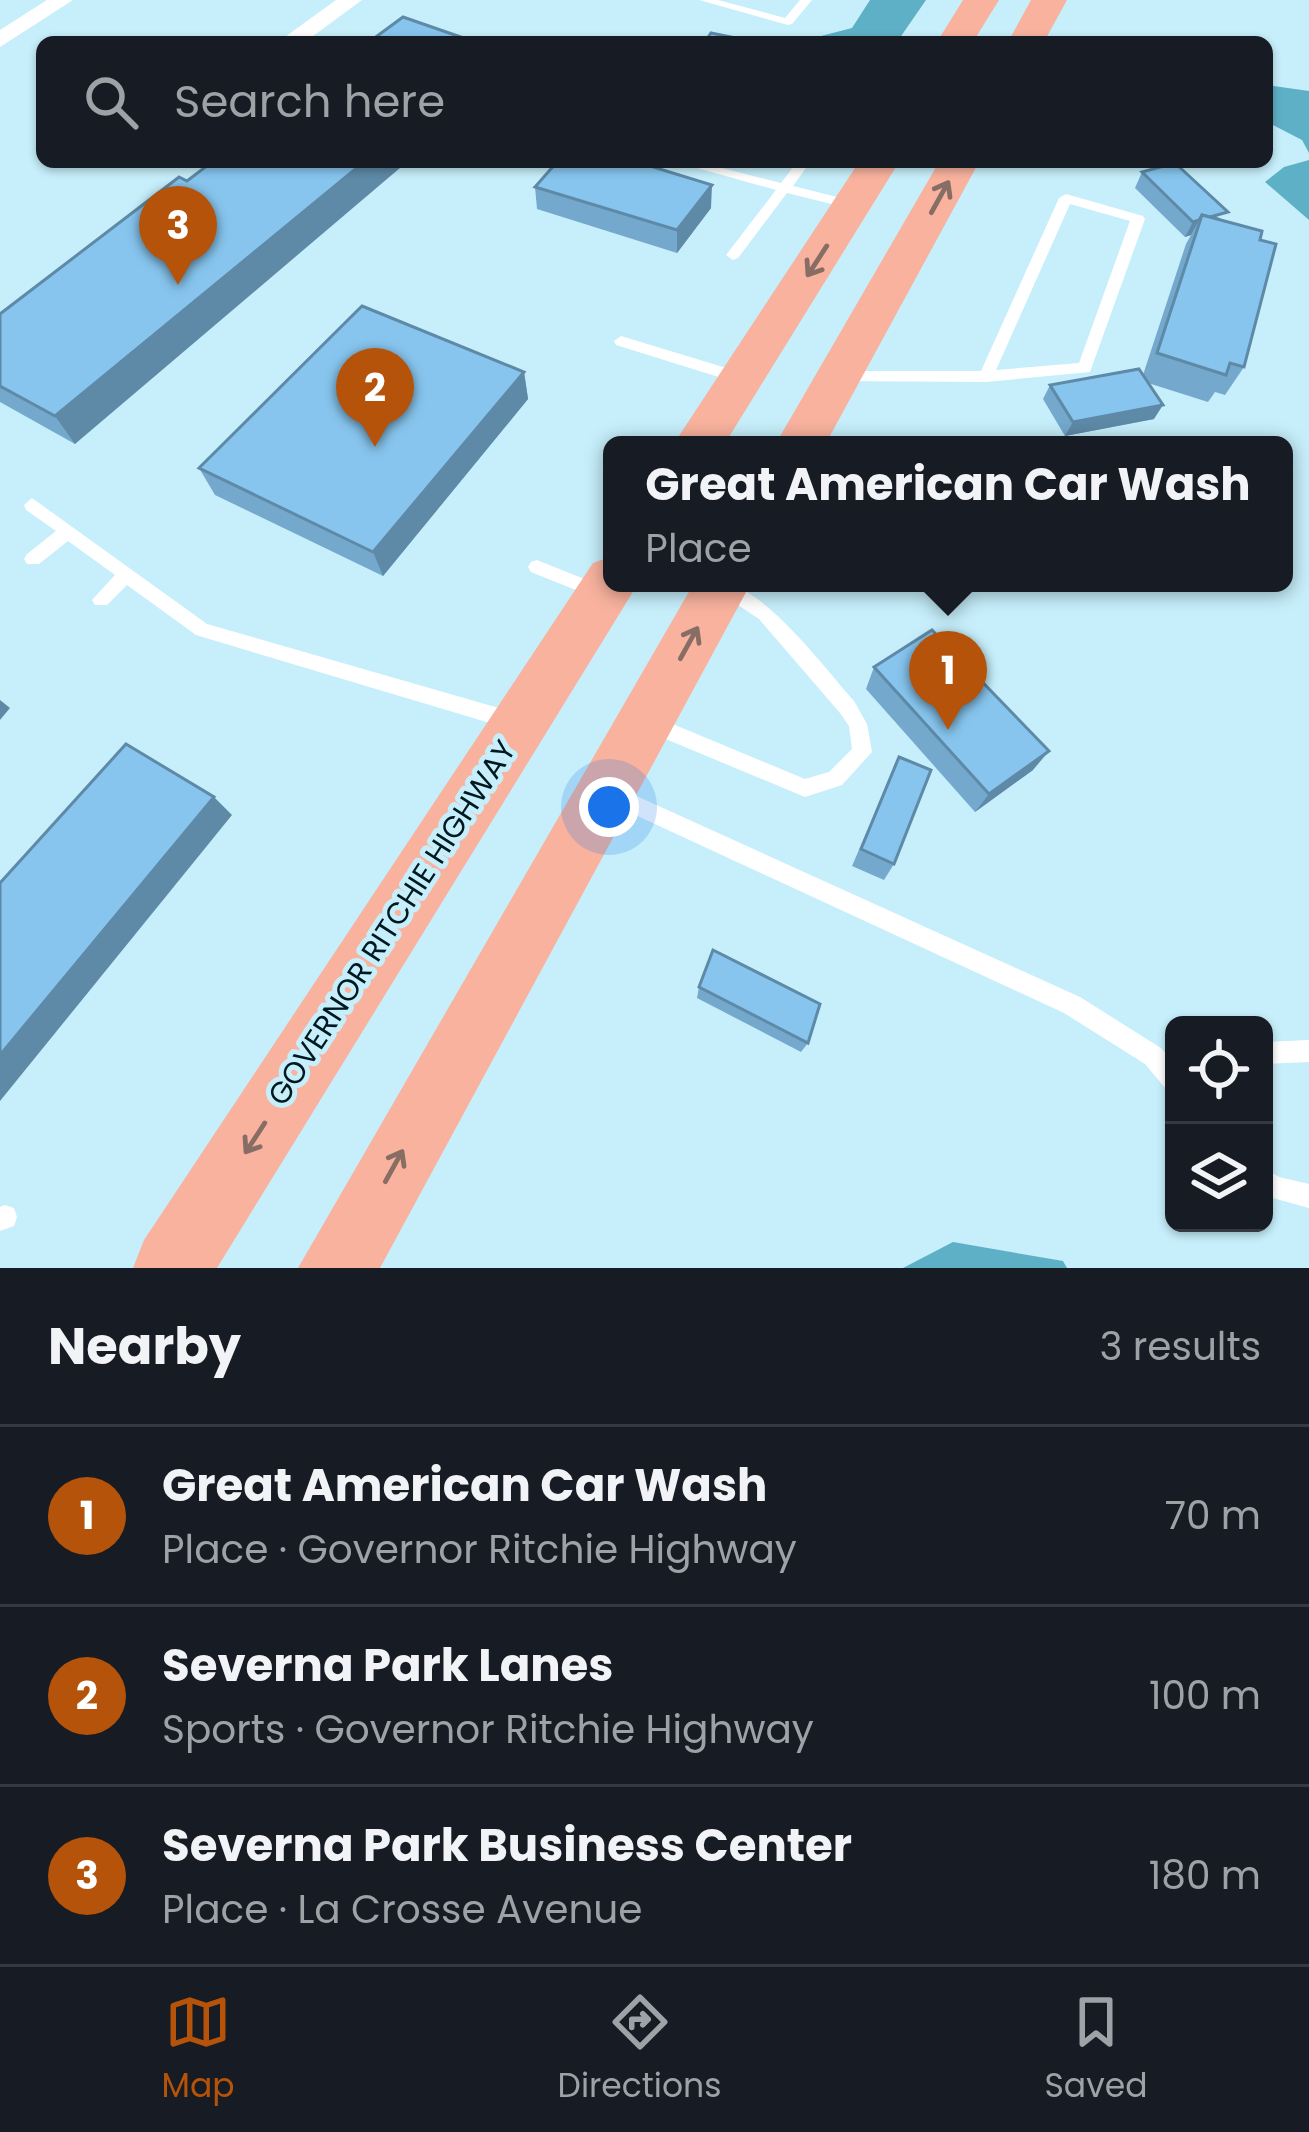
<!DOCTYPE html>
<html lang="en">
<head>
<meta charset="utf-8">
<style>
  :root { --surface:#171b24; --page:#20242c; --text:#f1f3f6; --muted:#9ea1a6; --line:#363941; --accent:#b45309 }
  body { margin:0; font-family:Poppins,sans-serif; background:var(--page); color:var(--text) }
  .controls { position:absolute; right:36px; bottom:36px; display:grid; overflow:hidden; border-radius:18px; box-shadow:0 3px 9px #0004 }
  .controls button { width:108px; height:108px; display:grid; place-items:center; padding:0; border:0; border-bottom:3px solid var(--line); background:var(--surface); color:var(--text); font:60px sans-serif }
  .you { position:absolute; left:609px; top:807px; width:42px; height:42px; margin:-30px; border:9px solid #fff; border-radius:50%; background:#1a73e8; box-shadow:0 0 0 18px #1a73e833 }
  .badge { display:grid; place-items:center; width:78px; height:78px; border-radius:50%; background:var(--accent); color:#fff; font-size:39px; font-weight:700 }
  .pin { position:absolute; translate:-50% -99px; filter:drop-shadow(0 3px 6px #0008) }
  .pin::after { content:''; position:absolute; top:63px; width:42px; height:36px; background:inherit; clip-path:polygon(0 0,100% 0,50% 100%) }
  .popup { position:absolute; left:603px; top:436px; width:690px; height:156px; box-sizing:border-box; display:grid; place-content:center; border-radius:18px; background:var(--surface); filter:drop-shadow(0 3px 9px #0005); font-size:39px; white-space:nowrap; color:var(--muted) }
  .popup b { font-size:45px; color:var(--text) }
  .popup::after { content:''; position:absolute; left:50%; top:100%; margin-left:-24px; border:24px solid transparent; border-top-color:var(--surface) }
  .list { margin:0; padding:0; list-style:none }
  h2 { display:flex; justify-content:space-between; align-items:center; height:156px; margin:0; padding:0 48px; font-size:51px }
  h2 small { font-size:39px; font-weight:400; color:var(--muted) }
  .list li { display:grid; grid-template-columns:78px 1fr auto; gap:36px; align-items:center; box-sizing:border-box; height:180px; padding:0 48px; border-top:3px solid var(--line) }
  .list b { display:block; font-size:45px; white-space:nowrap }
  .list p { margin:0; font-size:39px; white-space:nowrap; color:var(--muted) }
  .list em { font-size:39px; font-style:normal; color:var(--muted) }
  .icon { flex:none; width:66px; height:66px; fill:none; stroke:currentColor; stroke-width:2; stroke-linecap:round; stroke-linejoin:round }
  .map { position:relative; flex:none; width:1309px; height:1268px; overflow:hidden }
  .search { position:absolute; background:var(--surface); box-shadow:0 3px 9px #0004; left:36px; right:36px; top:36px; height:132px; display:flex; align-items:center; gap:30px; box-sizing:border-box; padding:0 42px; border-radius:18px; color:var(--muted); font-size:45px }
  .sheet { height:696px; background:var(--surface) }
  nav { display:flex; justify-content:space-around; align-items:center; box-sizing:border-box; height:168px; border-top:3px solid var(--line); background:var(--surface); font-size:33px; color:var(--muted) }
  nav a { display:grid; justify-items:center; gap:6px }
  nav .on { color:var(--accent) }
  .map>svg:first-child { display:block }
  .water { fill:#5eb0c6 }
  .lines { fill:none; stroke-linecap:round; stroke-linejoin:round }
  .service { fill:#fff; fill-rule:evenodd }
  .minor { fill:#fff; fill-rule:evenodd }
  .trunk { fill:#f8b29e; fill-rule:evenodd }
  .wall { fill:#74a9cd }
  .shaded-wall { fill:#5e8aa7 }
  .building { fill:#87c5ee; stroke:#5e8aa7; stroke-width:3 }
  .oneway { stroke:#886d65 }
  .labels { text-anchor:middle; stroke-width:10; stroke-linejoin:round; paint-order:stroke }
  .street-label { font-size:30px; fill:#00181f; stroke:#c6effb }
</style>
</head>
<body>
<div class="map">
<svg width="1309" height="1268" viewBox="0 0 1309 1268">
  <rect width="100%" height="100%" fill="#c6effb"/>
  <g class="water">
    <polygon points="870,0 926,0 897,42 818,42 821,36 852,28"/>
    <polygon points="1267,85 1309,91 1309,153 1302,140 1267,122"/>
    <polygon points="1309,160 1309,220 1265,182 1284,167"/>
    <polygon points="953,1242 1063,1261 1067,1268 903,1268"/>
  </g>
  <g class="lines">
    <g class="service">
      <polygon points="699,0 718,0 785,18 800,0 812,0 792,24 788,25"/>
      <polygon points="676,162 698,162 781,183 797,162 810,162 793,186 857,202 859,205 852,209 787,193 738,258 733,260 726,255 776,190"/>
      <path d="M1066,194l77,22 2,3 -55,153 -104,10 -153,-1 -3,-4 8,-6h143l78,-173zM1070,204l60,17 -51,142 -83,7z"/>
      <polygon points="621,336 746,374 749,378 741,384 616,345 614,341"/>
      <polygon points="32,498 207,624 513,712 520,715 522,721 520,727 513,730 196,635 127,585 107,605 95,605 92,600 115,575 68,541 39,564 27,564 24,559 27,554 56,531 26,510 24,505"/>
      <polygon points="537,560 604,587 607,592 604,597 598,599 531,572 528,567 531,562"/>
      <path d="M720,583c42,0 106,87 134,118l13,23 5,28 -30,33 -37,12 -161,-67 -2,-6 2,-6 7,-3 154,64 24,-7 23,-23 -3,-23 -9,-13 -81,-94 -39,-26 -3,-5z"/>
      <polygon points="610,784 1080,997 1161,1048 1174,1063 1174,1092 1166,1089 1145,1064 1064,1013 603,800 600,793 603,786"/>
      <polygon points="1309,1040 1309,1062 1264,1064 1264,1042"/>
      <polygon points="1264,1168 1279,1177 1309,1184 1309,1208 1265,1196"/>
      <polygon points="5,1205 14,1208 17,1217 14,1226 0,1231 0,1207"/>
    </g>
    <g class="minor">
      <polygon points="47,0 73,0 0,47 0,30"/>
      <polygon points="336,0 362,0 305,42 278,42"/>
    </g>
    <g class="trunk">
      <polygon points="963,0 999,0 973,42 937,42"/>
      <polygon points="1031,0 1067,0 1044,42 1008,42"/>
      <polygon points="859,162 899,162 724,445 673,445"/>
      <polygon points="939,162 979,162 825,445 775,445"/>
      <polygon points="612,556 612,583 638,583 631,595 217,1268 133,1268 144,1240 593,563"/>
      <polygon points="694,583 751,583 380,1268 298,1268"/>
    </g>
  </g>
  <g class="wall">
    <polygon points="1142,172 1223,220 1260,240 1244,367 1225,395 1215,392 1208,402 1148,383 1154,419 1065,436 1043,399 1050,385 1143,375 1186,244 1191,235 1185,237 1135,188"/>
    <polygon points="187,181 75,444 0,402 0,314"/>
    <polygon points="535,187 711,208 677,253 537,209"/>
    <polygon points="524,372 528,399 383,576 215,495 199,468"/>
    <polygon points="874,667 1033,770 975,812 866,689"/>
    <polygon points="899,757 894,864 884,880 852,866"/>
    <polygon points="699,987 808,1043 801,1052 697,998"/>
  </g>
  <g class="shaded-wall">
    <polygon points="364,162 407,162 75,444 55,416"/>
    <polygon points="712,185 711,208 677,253 677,230"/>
    <polygon points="1199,220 1191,235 1185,237 1193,222"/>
    <polygon points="524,372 528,399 383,576 373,552"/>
    <polygon points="1163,405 1154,419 1065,436 1073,422"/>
    <polygon points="0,700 10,708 0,720"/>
    <polygon points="1049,751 1033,770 975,812 989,794"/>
    <polygon points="214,797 232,815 0,1101 0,1055"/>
  </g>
  <g class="building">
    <polygon points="403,17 475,42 369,42"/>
    <polygon points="711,33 755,42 705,42"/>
    <polygon points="212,162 364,162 55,416 0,386 0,314 179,177 187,181"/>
    <polygon points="557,162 637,162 712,185 677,230 535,187"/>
    <polygon points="1175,163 1228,212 1210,217 1202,215 1199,220 1193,222 1142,172"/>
    <polygon points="1202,215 1262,231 1260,240 1276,244 1244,367 1230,363 1226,375 1157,353"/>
    <polygon points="362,306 524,372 373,552 199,468"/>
    <polygon points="1139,369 1163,405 1073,422 1050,385"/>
    <polygon points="932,630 1049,751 989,794 874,667"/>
    <polygon points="126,744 214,797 0,1055 0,883"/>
    <polygon points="899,757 931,770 894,864 861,849"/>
    <polygon points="713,950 820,1004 808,1043 699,987"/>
  </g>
  <defs><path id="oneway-shaft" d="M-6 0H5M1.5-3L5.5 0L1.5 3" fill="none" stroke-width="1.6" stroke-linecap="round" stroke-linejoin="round" transform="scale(3)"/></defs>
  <g class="oneway">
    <use href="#oneway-shaft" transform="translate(940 197) rotate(-61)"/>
    <use href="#oneway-shaft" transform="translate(817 261) rotate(123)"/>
    <use href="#oneway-shaft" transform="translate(689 643) rotate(-61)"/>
    <use href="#oneway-shaft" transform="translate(255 1138) rotate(123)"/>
    <use href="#oneway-shaft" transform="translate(394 1166) rotate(-61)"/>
  </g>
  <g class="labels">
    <g class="street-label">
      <text transform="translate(392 923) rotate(-57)" y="10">GOVERNOR RITCHIE HIGHWAY</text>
    </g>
  </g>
</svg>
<div class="controls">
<button><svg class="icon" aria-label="locate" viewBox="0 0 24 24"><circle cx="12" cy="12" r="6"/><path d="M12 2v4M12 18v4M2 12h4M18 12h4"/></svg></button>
<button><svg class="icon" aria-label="layers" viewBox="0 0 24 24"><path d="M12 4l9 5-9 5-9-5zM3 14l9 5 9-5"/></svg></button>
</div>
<div class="you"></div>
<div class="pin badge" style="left:948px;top:730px">1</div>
<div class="popup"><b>Great American Car Wash</b>Place</div>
<div class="pin badge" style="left:375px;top:447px">2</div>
<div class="pin badge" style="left:178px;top:285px">3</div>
<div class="search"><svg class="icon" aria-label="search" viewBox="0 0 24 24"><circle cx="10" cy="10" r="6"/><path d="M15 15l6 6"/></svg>Search here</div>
</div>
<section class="sheet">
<h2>Nearby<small>3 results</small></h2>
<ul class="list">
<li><span class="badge">1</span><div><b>Great American Car Wash</b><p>Place · Governor Ritchie Highway</p></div><em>70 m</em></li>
<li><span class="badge">2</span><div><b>Severna Park Lanes</b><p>Sports · Governor Ritchie Highway</p></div><em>100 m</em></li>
<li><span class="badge">3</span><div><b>Severna Park Business Center</b><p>Place · La Crosse Avenue</p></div><em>180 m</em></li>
</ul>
</section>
<nav>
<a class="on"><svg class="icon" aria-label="map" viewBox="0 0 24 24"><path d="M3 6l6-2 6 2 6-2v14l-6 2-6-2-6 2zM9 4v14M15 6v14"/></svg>Map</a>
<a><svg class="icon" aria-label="directions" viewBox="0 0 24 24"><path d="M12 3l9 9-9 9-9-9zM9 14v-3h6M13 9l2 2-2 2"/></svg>Directions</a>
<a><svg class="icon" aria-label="saved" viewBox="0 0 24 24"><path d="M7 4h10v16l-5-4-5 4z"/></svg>Saved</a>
</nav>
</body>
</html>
